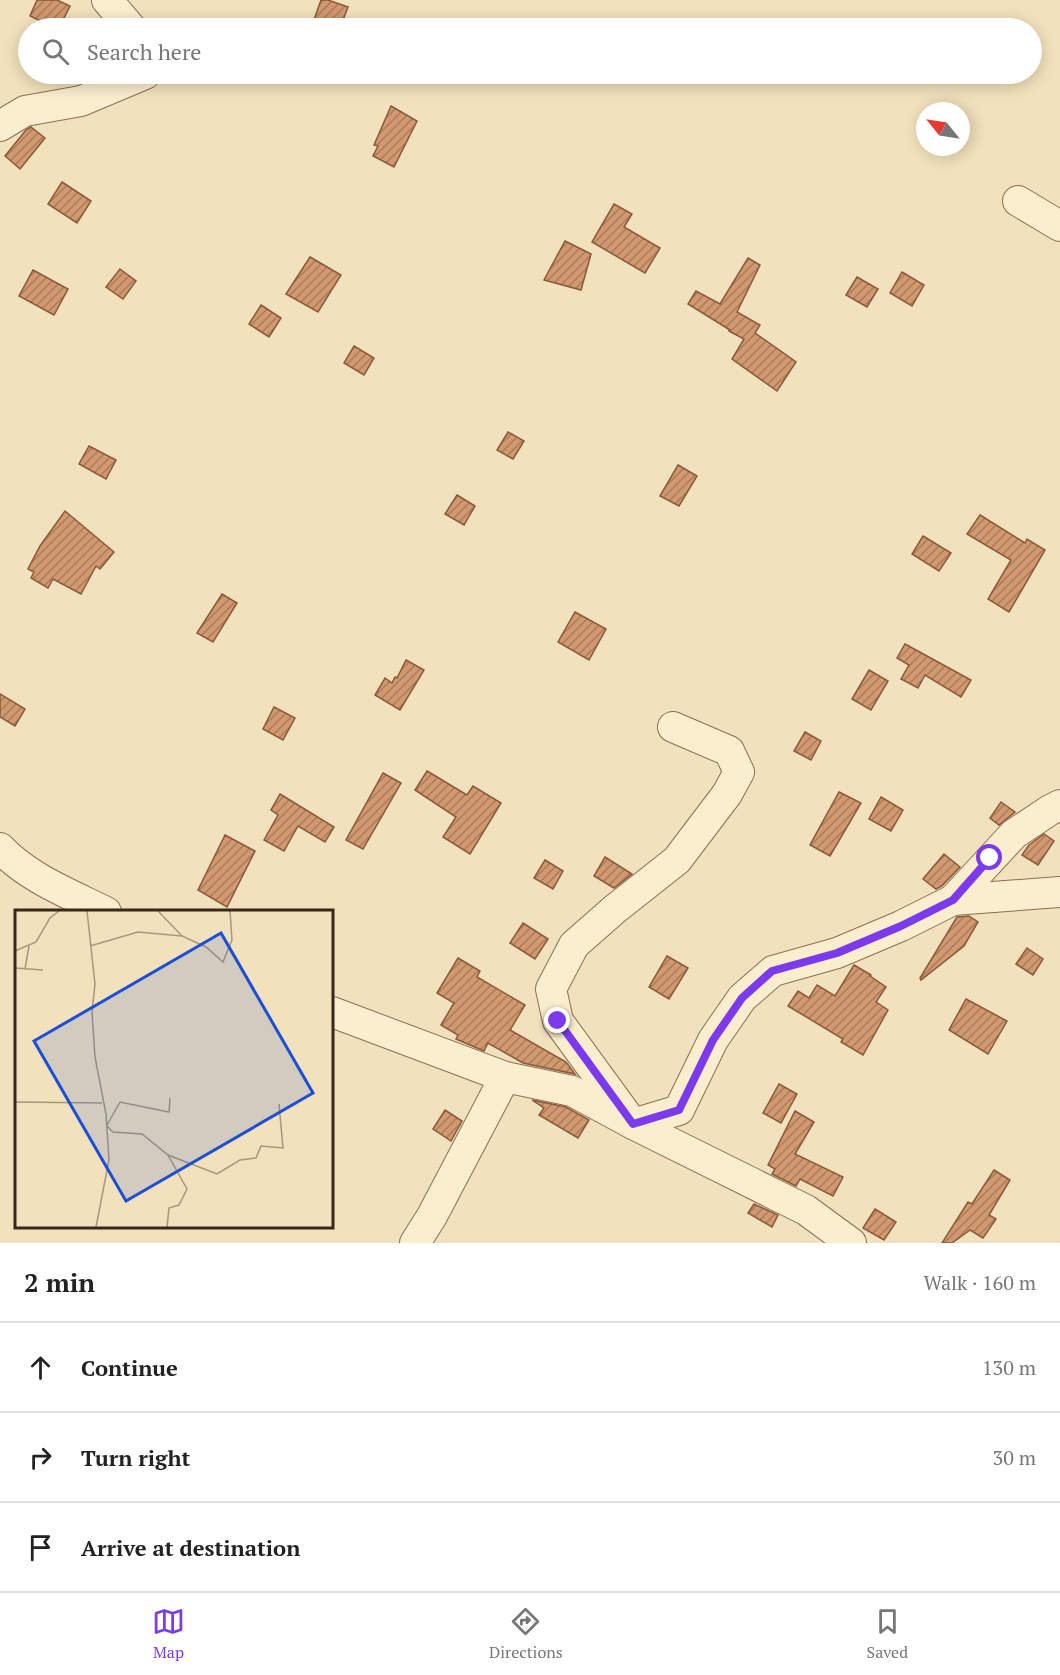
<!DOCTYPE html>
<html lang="en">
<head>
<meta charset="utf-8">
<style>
  :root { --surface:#fff; --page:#f6f6f6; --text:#222; --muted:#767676; --line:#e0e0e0; --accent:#7c3aed }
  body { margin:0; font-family:"PT Serif",serif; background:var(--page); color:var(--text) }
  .compass { position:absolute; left:916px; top:102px; width:54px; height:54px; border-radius:50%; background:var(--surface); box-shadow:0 3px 15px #0003; rotate:300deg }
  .stop { position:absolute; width:18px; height:18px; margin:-14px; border:4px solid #7c3aed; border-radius:50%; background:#fff }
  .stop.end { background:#7c3aed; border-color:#fff; box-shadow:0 2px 6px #0008 }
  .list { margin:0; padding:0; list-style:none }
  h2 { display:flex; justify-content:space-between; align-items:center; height:78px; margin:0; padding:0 24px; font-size:26px }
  h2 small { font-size:20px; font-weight:400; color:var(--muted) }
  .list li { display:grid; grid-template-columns:39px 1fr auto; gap:18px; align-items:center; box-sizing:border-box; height:90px; padding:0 24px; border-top:2px solid var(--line) }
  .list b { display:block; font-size:22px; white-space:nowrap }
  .list em { font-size:20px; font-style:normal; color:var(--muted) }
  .icon { flex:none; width:33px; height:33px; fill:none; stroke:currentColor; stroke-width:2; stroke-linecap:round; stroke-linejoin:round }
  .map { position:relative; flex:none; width:1060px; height:1243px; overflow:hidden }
  .search { position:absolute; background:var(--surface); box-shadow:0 3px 15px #0003; left:18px; right:18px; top:18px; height:66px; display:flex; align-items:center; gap:15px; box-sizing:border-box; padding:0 21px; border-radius:33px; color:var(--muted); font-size:22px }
  .sheet { height:348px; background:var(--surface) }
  nav { display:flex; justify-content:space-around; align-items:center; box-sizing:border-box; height:84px; border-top:2px solid var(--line); background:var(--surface); font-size:16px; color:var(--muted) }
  nav a { display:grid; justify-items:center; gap:3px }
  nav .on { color:var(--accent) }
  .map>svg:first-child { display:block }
  .building { fill:url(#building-hatch); stroke:#8a5939; stroke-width:1.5 }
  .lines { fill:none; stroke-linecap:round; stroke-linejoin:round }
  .minor-casing { stroke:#897054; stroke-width:32 }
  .minor { stroke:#fbeecf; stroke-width:30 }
  .route { stroke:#7c3aed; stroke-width:8 }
  .inset-road { fill:none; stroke:#a7977b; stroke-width:1.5 }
  .view { fill:#1d4ed8; fill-opacity:0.15; stroke:#1d4ed8; stroke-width:3 }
  .inset-edge { fill:none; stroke:#37281a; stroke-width:3 }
</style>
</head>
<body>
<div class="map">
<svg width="1060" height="1243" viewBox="0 0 1060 1243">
  <defs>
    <pattern id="building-hatch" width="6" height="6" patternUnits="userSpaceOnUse" patternTransform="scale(1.5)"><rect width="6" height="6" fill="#d2986f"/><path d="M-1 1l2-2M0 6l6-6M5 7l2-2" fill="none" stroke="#ab7c5a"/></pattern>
  </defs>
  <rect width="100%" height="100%" fill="#f1e1bc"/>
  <g class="building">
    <polygon points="37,0 57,0 70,6 59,28 55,28 30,16"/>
    <polygon points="321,0 328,0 348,7 340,28 311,28"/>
    <polygon points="391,106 417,121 394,167 373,156 378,146 374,145"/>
    <polygon points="31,127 45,138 20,169 5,156 26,130"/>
    <polygon points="62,182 91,201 77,223 48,204"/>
    <polygon points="614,204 632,214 624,227 660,248 645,273 592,242"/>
    <polygon points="565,241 591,254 581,290 544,280"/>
    <polygon points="310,257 341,275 318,312 286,294"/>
    <polygon points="748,258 760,265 737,312 760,325 755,333 796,362 777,391 732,359 744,339 729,331 730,330 688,304 696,291 720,304"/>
    <polygon points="120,269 136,281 123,299 106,287"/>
    <polygon points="33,270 68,289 54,315 19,296"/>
    <polygon points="902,272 924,285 912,306 890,293"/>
    <polygon points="857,277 878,289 867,307 846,295"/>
    <polygon points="261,305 281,318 269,337 249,324"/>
    <polygon points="354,346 374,358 364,375 344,363"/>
    <polygon points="508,432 524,441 513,459 497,450"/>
    <polygon points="89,446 116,460 106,479 79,464"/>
    <polygon points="678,465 697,476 679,506 660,496"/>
    <polygon points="457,495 475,506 464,525 445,514"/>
    <polygon points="65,511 114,552 100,569 96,566 81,594 53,579 48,588 31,578 34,572 28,569 40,546"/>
    <polygon points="980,515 1025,543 1027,539 1045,550 1009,612 988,599 1011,560 967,534"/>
    <polygon points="923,536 951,553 939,571 912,554"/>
    <polygon points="222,594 237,603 213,642 197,633"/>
    <polygon points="575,612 606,629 589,660 558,642"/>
    <polygon points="905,644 971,680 961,697 925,675 918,688 901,679 909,665 897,658"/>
    <polygon points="406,660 424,670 400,710 375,695 385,678 392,683 395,677 397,678"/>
    <polygon points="869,670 888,681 871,710 852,699"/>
    <polygon points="0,694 25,709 15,726 0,717"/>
    <polygon points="274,707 295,718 283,740 263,729"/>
    <polygon points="805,732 821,741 811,760 794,751"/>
    <polygon points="427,771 467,795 473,786 501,803 470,854 443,837 456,817 415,790"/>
    <polygon points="383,773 401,783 363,849 346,840"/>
    <polygon points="839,792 861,803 830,856 810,845"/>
    <polygon points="280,794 334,827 325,842 298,826 284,851 264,840 278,815 271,810"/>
    <polygon points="881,797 903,810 891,831 869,819"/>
    <polygon points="1001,802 1015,812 999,825 990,818"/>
    <polygon points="1044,834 1054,841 1038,865 1022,855 1029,845"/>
    <polygon points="225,835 255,851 227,907 198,890"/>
    <polygon points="944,854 960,867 942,886 936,889 923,879"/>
    <polygon points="605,857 632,874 614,888 594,876"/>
    <polygon points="545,860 563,871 553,889 534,878"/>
    <polygon points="969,916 978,922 964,946 921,980 920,978 957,917"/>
    <polygon points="523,923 548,939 535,959 510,943"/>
    <polygon points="1027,948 1043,959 1033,975 1016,964"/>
    <polygon points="667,956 688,968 669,999 649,987"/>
    <polygon points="458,958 480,971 477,977 525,1005 510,1030 566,1062 575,1074 523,1063 488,1043 484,1051 456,1039 458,1035 441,1025 454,1003 437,993"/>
    <polygon points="854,965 871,975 870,976 886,987 876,1002 888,1010 863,1055 841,1042 843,1039 788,1006 798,991 809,998 817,985 835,996"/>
    <polygon points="966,999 1007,1021 988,1054 949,1030"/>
    <polygon points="779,1084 797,1094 781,1123 763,1113"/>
    <polygon points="532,1100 566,1107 589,1120 578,1138 539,1115 544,1108"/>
    <polygon points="445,1110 462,1121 451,1141 433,1129"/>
    <polygon points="795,1111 814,1122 795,1154 843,1177 833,1196 800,1179 796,1186 772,1174 775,1169 768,1165"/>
    <polygon points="994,1170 1010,1180 989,1215 996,1219 983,1238 970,1230 952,1243 942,1243 968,1202 972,1204"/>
    <polygon points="754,1204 778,1215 772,1227 748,1213"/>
    <polygon points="875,1209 896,1222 884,1240 863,1228"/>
  </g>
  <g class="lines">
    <defs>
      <g id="minor">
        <polyline points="107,0 131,28"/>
        <polyline points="0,126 25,111 81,101 145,74"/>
        <polyline points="1018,201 1060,226"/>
        <path d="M0,848c28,30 70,46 106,64"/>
        <polyline points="953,900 1060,892"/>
        <polyline points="332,1012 505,1077 572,1091 633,1124 806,1210 851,1243"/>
        <polyline points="628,1117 558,1021 551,989 574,945 615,909 677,860 727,794 739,772 729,751 673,727"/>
        <polyline points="633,1124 679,1110 713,1040 742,998 773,971 837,953 901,926 953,900 1014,834 1050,810 1060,805"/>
        <polyline points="415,1243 432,1216 505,1077"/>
      </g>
    </defs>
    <use href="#minor" class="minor-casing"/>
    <use href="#minor" class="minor"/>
  </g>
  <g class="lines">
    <polyline class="route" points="558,1021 633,1124 679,1110 713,1040 742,998 772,971 837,953 901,926 953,900 990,858"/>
  </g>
  <g transform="translate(15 910)">
    <rect width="318" height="318" fill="#f1e1bc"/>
    <path class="inset-road" d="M72,1l8,73 -3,28 3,45 11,57 3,46 -13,67M143,1l24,25 24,11 17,15 9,-22 -2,-29M75,36l48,-14 44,4M0,41l21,-9 14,-24 9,-7M0,58l28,2M10,59l4,-23M0,192l87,1M92,215l13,-23 49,10 1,-14M92,216l6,6 29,2 26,21 49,19 23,-14 16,-2 5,-12 22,2 -4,-44M152,317l2,-19 10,-3 8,-16 -19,-34"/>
    <path class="view" d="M206,23l92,160 -187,108 -92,-160z"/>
    <rect width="318" height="318" class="inset-edge"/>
  </g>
</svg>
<svg class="compass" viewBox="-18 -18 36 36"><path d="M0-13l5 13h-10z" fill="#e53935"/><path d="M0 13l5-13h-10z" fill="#767676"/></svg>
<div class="stop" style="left:990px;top:858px"></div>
<div class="stop end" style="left:558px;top:1021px"></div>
<div class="search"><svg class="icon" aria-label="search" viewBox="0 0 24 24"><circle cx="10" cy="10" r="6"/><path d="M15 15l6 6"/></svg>Search here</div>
</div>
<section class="sheet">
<h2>2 min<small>Walk · 160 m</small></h2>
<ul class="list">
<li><svg class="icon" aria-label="ahead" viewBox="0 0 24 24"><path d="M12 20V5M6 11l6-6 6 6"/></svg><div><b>Continue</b></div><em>130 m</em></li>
<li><svg class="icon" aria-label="right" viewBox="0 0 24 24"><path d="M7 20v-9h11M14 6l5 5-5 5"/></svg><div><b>Turn right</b></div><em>30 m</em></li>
<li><svg class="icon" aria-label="arrive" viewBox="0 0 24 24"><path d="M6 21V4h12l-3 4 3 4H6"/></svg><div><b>Arrive at destination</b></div></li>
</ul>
</section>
<nav>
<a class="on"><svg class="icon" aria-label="map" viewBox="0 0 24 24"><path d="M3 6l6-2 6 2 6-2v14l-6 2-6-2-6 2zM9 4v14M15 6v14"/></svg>Map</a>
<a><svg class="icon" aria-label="directions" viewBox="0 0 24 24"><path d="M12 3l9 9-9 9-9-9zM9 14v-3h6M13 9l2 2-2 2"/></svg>Directions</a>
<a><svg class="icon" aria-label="saved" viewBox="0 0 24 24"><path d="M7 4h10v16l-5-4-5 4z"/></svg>Saved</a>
</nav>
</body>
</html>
